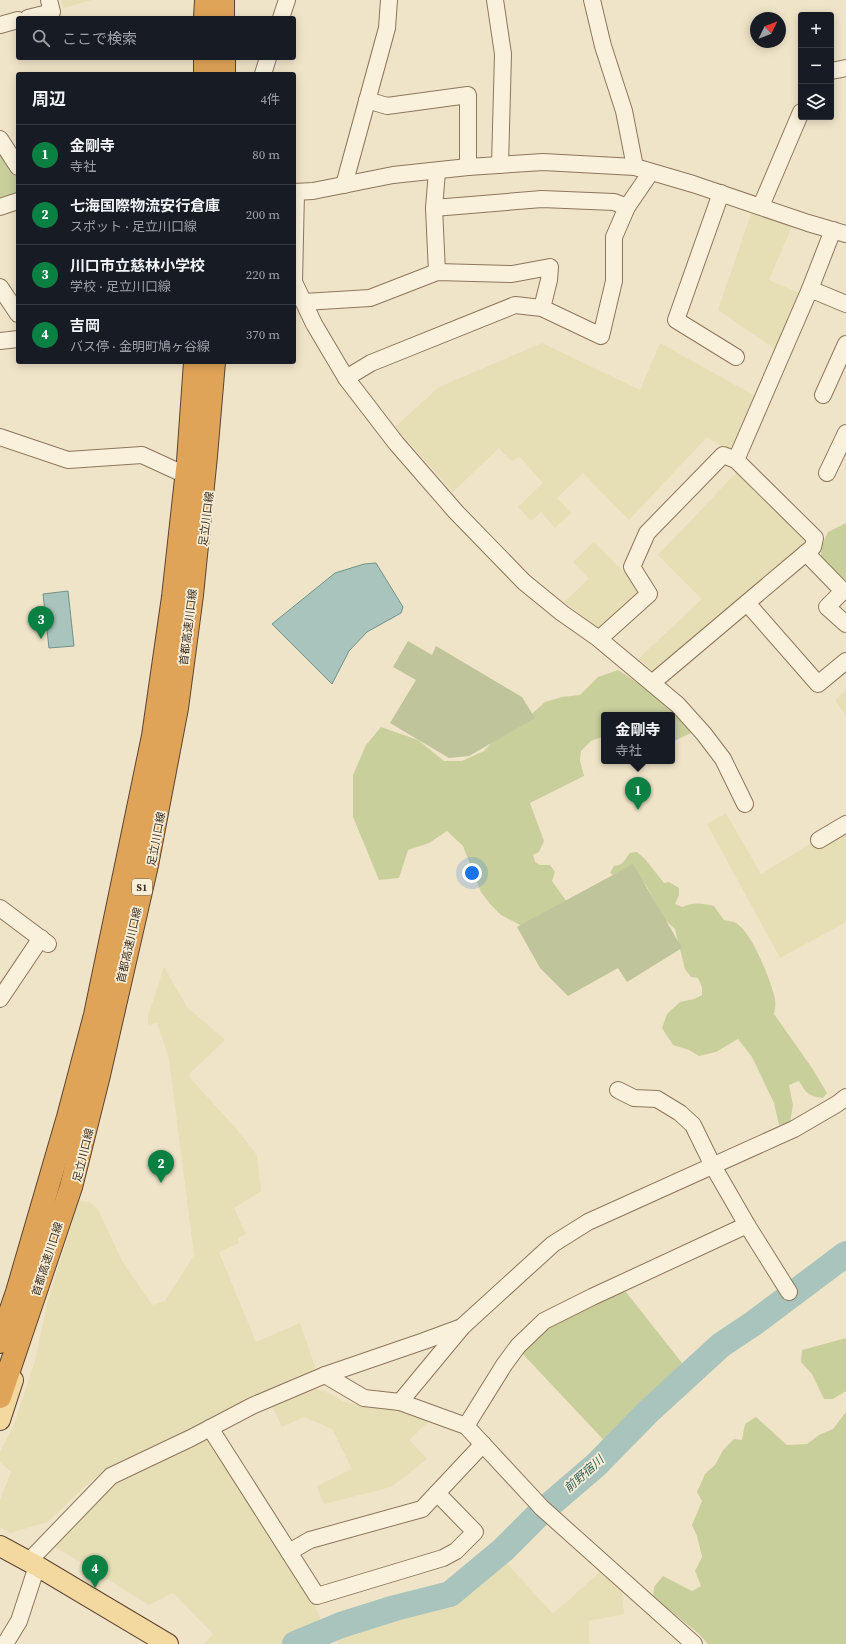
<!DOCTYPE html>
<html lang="ja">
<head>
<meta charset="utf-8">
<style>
  :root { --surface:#171b24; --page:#20242c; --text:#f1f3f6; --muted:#9ea1a6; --line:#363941; --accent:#0b8043 }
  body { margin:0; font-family:"Source Serif 4","Noto Sans JP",serif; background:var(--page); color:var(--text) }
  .controls { position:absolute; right:12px; top:12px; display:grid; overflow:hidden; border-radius:4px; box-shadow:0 2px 10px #0003 }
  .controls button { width:36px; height:36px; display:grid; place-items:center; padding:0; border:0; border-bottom:1px solid var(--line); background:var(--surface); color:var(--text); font:20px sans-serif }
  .compass { position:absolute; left:750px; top:12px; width:36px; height:36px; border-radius:50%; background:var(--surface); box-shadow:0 2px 10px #0003; rotate:47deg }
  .you { position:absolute; left:472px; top:873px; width:14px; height:14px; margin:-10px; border:3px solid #fff; border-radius:50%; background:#1a73e8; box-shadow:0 0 0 6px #1a73e833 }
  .badge { display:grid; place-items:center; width:26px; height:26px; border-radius:50%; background:var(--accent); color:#fff; font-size:13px; font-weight:700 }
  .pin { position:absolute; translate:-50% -33px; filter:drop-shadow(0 1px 2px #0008) }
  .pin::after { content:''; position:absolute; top:21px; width:14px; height:12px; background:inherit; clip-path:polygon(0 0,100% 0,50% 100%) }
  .popup { position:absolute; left:601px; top:712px; width:74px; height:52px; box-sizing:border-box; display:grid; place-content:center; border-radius:4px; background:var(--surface); filter:drop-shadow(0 1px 3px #0005); font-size:13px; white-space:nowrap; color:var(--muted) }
  .popup b { font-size:15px; color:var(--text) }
  .popup::after { content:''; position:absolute; left:50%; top:100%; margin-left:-8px; border:8px solid transparent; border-top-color:var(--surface) }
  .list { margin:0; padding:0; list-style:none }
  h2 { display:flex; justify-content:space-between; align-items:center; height:52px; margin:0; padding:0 16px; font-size:17px }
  h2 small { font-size:13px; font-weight:400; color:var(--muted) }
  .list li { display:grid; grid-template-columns:26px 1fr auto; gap:12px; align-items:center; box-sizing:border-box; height:60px; padding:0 16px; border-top:1px solid var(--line) }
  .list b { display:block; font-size:15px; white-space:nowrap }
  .list p { margin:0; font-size:13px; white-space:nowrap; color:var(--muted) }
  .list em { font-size:13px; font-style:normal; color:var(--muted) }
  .icon { flex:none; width:22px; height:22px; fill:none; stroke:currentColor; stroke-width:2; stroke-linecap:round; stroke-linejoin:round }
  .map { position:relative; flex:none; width:846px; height:1644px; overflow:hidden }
  .search { position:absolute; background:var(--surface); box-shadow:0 2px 10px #0003; left:16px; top:16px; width:280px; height:44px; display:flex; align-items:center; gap:10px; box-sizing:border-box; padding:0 14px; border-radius:4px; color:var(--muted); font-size:15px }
  .panel { position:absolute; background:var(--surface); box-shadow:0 2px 10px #0003; left:16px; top:72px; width:280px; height:292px; border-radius:4px }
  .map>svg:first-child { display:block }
  .farmland { fill:#e6deb5 }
  .green { fill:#c9cf9b }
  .cemetery { fill:#bfc49a }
  .water { fill:#a9c4bc; stroke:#6f938a }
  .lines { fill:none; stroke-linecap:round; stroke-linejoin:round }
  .river { stroke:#a9c4bc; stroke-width:26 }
  .minor-casing { stroke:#8d765c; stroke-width:18 }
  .major-casing { stroke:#5b4430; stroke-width:22 }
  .highway-casing { stroke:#5b4430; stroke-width:24 }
  .minor { stroke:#faf1dc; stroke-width:16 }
  .major { stroke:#f3d9a0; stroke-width:20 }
  .highway { stroke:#e0a458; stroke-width:22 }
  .labels { text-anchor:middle; stroke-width:3.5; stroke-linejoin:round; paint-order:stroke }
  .shield { fill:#f7eed8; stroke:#756857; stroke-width:1 }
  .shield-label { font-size:10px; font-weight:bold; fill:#3d2e20 }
  .street-label { font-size:11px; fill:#3d2e20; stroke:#f7eed8 }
  .water-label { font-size:12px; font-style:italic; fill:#2f5d5a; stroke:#f7eed8 }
</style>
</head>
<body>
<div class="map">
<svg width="846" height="1644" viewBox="0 0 846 1644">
  <rect width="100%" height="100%" fill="#f0e4c8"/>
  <g class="farmland">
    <polygon points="61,0 92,0 63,8"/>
    <polygon points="752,211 793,224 769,280 801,294 775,349 718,310"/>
    <polygon points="542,343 640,390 660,343 757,397 736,447 726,449 707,437 629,520 583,473 557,498 571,513 555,528 541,512 531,521 518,507 543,483 520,457 511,461 499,448 453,492 395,427 439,387"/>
    <polygon points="737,472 808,541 659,671 653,671 638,659 702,599 658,555"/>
    <polygon points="594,542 639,587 640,594 610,624 599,628 564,602 589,579 573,562"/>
    <polygon points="846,690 846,716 835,700"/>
    <polygon points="726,813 761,874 813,842 816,848 846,831 846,922 780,958 707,824"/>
    <polygon points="164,967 187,1007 225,1040 190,1073 190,1078 233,1125 257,1155 261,1191 234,1208 246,1234 238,1238 239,1243 219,1252 256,1342 300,1323 315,1367 312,1374 107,1468 82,1489 48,1522 10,1533 0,1527 0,1500 11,1472 0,1462 0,1452 14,1425 35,1361 48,1300 79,1201 89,1202 98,1209 122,1261 152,1305 165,1301 194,1255 169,1058 157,1023 148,1025 148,1016"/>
    <polygon points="313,1389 324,1391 343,1401 364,1407 406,1410 428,1422 409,1440 427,1459 391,1487 324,1504 317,1486 352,1469 332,1429 304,1417 282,1427 271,1404"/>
    <polygon points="207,1437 314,1603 323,1626 290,1644 204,1644 213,1634 173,1593 149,1605 52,1545 111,1483"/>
    <polygon points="503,1559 553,1614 602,1570 622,1589 624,1614 589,1621 589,1644 338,1644 331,1632 395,1611 454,1597"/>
  </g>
  <g class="green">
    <polygon points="0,148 18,176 18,194 0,200"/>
    <polygon points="846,523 846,581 831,572 821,557 822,545 828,532"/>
    <polygon points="618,670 661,698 691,733 672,742 672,715 604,715 604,736 591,741 581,751 580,761 584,776 530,803 544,841 539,852 533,855 535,862 540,865 550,865 555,872 552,881 567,902 524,927 501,915 490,904 481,892 463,846 447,831 429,843 408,850 399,878 379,880 353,817 353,775 366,745 381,727 418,740 444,761 462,761 484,751 502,731 526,719 545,702 562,697 580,695 598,677"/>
    <path d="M637,852l8,7 19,24 5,-1 10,6v7l-4,9 7,3c11,-5 20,-4 32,-1l10,14c3,1 9,1 12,3 16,9 35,58 39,76 1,5 0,10 -1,15l38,54 15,25 -4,5c-15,-2 -17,-5 -24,-17l-10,4 4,20 -3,18 -11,2 -5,-22 -22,-46 -14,-18 -22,13 -17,4 -10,-6 -16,-5 -11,-17 5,-14 13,-12 14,-3 8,-4v-8l-4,-9 -7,-1 -6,-8 -10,-40 -11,-10 -18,-34 -7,-7 -19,1 -10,-6 4,-7c10,-1 10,-6 16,-13z"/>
    <polygon points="622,1287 686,1368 688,1374 613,1450 521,1352 545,1328"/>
    <polygon points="846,1338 846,1391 833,1399 824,1399 812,1374 801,1362 802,1350"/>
    <polygon points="846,1412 846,1644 708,1644 698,1633 653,1597 654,1587 663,1576 692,1591 701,1586 695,1571 702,1557 697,1536 692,1525 702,1501 697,1492 705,1474 715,1465 723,1450 734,1439 742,1440 745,1424 756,1417 787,1445 807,1444 819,1435 833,1429"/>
  </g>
  <g class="cemetery">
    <polygon points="408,641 432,655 436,646 522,697 535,718 469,756 449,758 390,723 416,680 393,667"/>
    <polygon points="633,864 682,948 627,982 618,968 568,996 540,968 517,927"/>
  </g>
  <g class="water">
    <polygon points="376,563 403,607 401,613 367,632 349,651 332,684 272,624 335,573 364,564"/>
    <polygon points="68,591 74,646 49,648 43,594"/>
  </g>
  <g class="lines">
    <polyline class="river" points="295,1644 341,1625 395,1608 450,1594 503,1550 539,1514 596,1465 649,1411 721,1345 754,1323 846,1254"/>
    <defs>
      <g id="minor">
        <polyline points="495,0 503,54 500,165"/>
        <polyline points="592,0 603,46 624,111 635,167"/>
        <polyline points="28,18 52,12 49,0"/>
        <polyline points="281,18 287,0"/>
        <polyline points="0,25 18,20"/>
        <polyline points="831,71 846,68"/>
        <polyline points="263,74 268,58"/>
        <polyline points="367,100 387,106 468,95 468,167"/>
        <polyline points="0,139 18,167"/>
        <polyline points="437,171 434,208 437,272"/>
        <polyline points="344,185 387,28 389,0"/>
        <polyline points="294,192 313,191 393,175 468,167 543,162 635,167 693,184 808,223 846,234"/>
        <polyline points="296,192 294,282 314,324 346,378 396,443 456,512 524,582 562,613 599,639 678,705 704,734 723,759 745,804"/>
        <polyline points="721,193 676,320 736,357"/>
        <polyline points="761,206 801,112"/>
        <polyline points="0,207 18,201"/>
        <polyline points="434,208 542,199 614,202 627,207"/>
        <polyline points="0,287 18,314"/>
        <polyline points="810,289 846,304"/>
        <polyline points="304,302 370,298 437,272 512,274 550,267 549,280 542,308"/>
        <polyline points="0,341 18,339"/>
        <polyline points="346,378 371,363 515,305 542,308 601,336 614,281 614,237 627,207 651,172"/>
        <polyline points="823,395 846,344"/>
        <polyline points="0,437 68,460 142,455 179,472"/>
        <polyline points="827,473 846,433"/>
        <polyline points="806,553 843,591 827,607 846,624"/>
        <polyline points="747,603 818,684 846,661"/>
        <polyline points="599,639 649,594 632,567 647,533 723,455 736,460 810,289 833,230"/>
        <polyline points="652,683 813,547 815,538 736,460"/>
        <polyline points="819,840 846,824"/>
        <polyline points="0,908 48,944"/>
        <polyline points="0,999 41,938"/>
        <polyline points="618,1090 634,1098 657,1099 680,1113 693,1125 713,1166 747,1225 789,1292"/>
        <polyline points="325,1375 364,1398 400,1402 466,1426 542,1508 694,1644"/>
        <polyline points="400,1402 463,1326 553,1244 588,1222 794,1129 837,1104 846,1097"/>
        <polyline points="466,1426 504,1365 518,1346 544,1321 592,1297 747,1225"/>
        <polyline points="210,1428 317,1596 443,1558 456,1551 475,1532 437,1493"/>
        <polyline points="289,1552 310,1540 422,1509 483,1444"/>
        <polyline points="29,1561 111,1476 191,1438 252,1406 325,1375 424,1341 462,1327"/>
        <polyline points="5,1644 19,1621 37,1566"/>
      </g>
      <g id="major">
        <polyline points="0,1420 13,1380"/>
        <polyline points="0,1546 37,1566 168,1644"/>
      </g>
      <g id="highway">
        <polyline points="223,0 223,18"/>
        <polyline points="205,18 206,0"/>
        <polyline points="224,58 224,74"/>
        <polyline points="205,74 205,58"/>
        <polyline points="0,1342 17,1292 68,1117 95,1015 153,736 173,597 188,461 195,362"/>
        <polyline points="0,1397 71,1187 99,1075 147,865 177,708 192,595 206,456 214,362"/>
      </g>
    </defs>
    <use href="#minor" class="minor-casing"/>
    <use href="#major" class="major-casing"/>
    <use href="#highway" class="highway-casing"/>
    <use href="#minor" class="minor"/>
    <use href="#major" class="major"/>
    <use href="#highway" class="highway"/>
  </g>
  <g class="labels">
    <rect class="shield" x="132" y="879" width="20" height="16" rx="3"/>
    <g class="shield-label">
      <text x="142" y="891">S1</text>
    </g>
    <g class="street-label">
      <text transform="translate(206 519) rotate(-83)" y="4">足立川口線</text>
      <text transform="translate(188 627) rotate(-83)" y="4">首都高速川口線</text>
      <text transform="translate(156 839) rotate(-79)" y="4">足立川口線</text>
      <text transform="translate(129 945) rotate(-77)" y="4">首都高速川口線</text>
      <text transform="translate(83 1155) rotate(-76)" y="4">足立川口線</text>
      <text transform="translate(47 1259) rotate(-72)" y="4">首都高速川口線</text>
    </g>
    <g class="water-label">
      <text transform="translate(584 1474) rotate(-42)" y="4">前野宿川</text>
    </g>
  </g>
</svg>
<div class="controls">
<button>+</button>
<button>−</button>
<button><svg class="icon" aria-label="layers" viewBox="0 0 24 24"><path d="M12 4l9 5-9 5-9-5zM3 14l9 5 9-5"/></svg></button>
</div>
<svg class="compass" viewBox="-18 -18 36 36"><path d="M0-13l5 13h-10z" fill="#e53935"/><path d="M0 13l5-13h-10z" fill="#9ea1a6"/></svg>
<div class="you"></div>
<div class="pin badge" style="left:638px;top:810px">1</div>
<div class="popup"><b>金剛寺</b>寺社</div>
<div class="pin badge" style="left:161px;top:1183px">2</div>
<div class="pin badge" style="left:41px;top:639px">3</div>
<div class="pin badge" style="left:95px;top:1588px">4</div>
<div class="search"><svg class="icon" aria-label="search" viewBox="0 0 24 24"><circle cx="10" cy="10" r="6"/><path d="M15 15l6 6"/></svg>ここで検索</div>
<section class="panel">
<h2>周辺<small>4件</small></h2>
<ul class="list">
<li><span class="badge">1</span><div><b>金剛寺</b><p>寺社</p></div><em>80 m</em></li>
<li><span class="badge">2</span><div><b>七海国際物流安行倉庫</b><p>スポット · 足立川口線</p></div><em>200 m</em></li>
<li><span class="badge">3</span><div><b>川口市立慈林小学校</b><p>学校 · 足立川口線</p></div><em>220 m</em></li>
<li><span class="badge">4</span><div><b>吉岡</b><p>バス停 · 金明町鳩ヶ谷線</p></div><em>370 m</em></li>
</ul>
</section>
</div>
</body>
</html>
